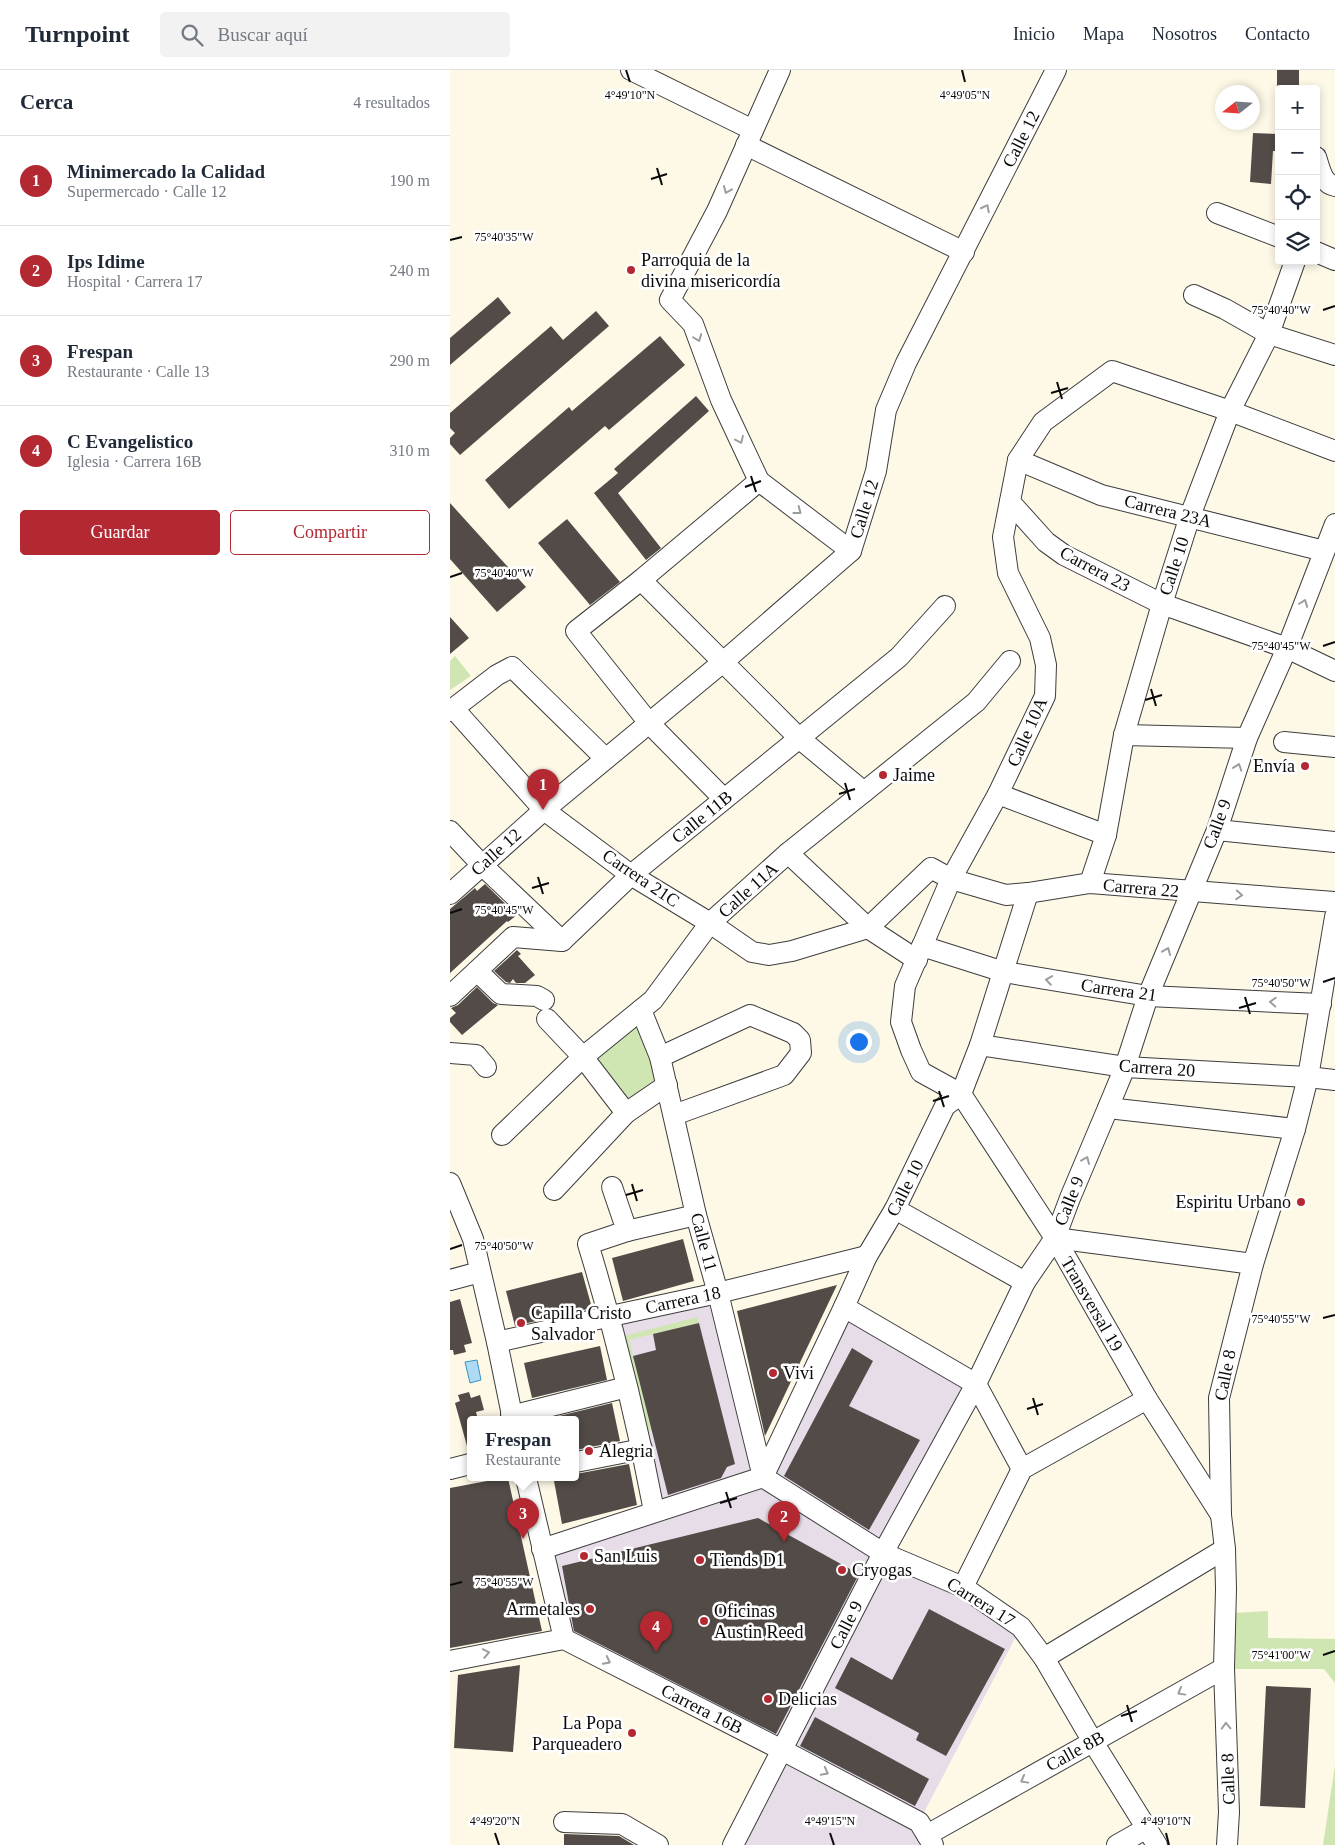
<!DOCTYPE html>
<html lang="es">
<head>
<meta charset="utf-8">
<style>
  :root { --surface:#fff; --page:#f2f2f3; --text:#1f2937; --muted:#747a83; --line:#e0e1e3; --accent:#b42832 }
  body { margin:0; font-family:Georgia,serif; background:var(--page); color:var(--text) }
  .controls { position:absolute; right:15px; top:15px; display:grid; overflow:hidden; border-radius:5px; box-shadow:0 2px 8px #0003 }
  .controls button { width:45px; height:45px; display:grid; place-items:center; padding:0; border:0; border-bottom:1px solid var(--line); background:var(--surface); color:var(--text); font:25px sans-serif }
  .compass { position:absolute; left:765px; top:15px; width:45px; height:45px; border-radius:50%; background:var(--surface); box-shadow:0 2px 8px #0003; rotate:253deg }
  .you { position:absolute; left:408px; top:971px; width:18px; height:18px; margin:-12px; border:4px solid #fff; border-radius:50%; background:#1a73e8; box-shadow:0 0 0 8px #1a73e833 }
  .badge { display:grid; place-items:center; width:32px; height:32px; border-radius:50%; background:var(--accent); color:#fff; font-size:16px; font-weight:700 }
  .pin { position:absolute; translate:-50% -41px; filter:drop-shadow(0 1px 2px #0008) }
  .pin::after { content:''; position:absolute; top:26px; width:18px; height:15px; background:inherit; clip-path:polygon(0 0,100% 0,50% 100%) }
  .popup { position:absolute; left:17px; top:1346px; width:112px; height:65px; box-sizing:border-box; display:grid; place-content:center; border-radius:5px; background:var(--surface); filter:drop-shadow(0 1px 4px #0005); font-size:16px; white-space:nowrap; color:var(--muted) }
  .popup b { font-size:19px; color:var(--text) }
  .popup::after { content:''; position:absolute; left:50%; top:100%; margin-left:-10px; border:10px solid transparent; border-top-color:var(--surface) }
  .list { margin:0; padding:0; list-style:none }
  h2 { display:flex; justify-content:space-between; align-items:center; height:65px; margin:0; padding:0 20px; font-size:21px }
  h2 small { font-size:16px; font-weight:400; color:var(--muted) }
  .list li { display:grid; grid-template-columns:32px 1fr auto; gap:15px; align-items:center; box-sizing:border-box; height:90px; padding:0 20px; border-top:1px solid var(--line) }
  .list b { display:block; font-size:19px; white-space:nowrap }
  .list p { margin:0; font-size:16px; white-space:nowrap; color:var(--muted) }
  .list em { font-size:16px; font-style:normal; color:var(--muted) }
  .actions { display:flex; gap:10px; padding:15px 20px }
  .actions a { flex:1; padding:11px 0; border:1px solid var(--accent); border-radius:5px; text-align:center; font-size:18px; color:var(--accent) }
  .actions .main { background:var(--accent); color:#fff }
  .icon { flex:none; width:28px; height:28px; fill:none; stroke:currentColor; stroke-width:2; stroke-linecap:round; stroke-linejoin:round }
  .map { position:relative; flex:none; width:885px; height:1775px; overflow:hidden }
  header { display:flex; align-items:center; gap:30px; box-sizing:border-box; height:70px; padding:0 25px; background:var(--surface); border-bottom:1px solid var(--line) }
  header strong { font-size:24px }
  nav { display:flex; gap:28px; margin-inline-start:auto; font-size:18px }
  .search { width:350px; height:45px; background:var(--page); display:flex; align-items:center; gap:12px; box-sizing:border-box; padding:0 18px; border-radius:5px; color:var(--muted); font-size:19px }
  main { display:flex }
  aside { flex:1; background:var(--surface) }
  .map>svg:first-child { display:block }
  .industrial { fill:#e7dde9 }
  .green { fill:#cfe6b3 }
  .water { fill:#aedbf3; stroke:#3792c8 }
  .building { fill:#524b47 }
  .lines { fill:none; stroke-linecap:round; stroke-linejoin:round }
  .minor-casing { stroke:#3d3d3d; stroke-width:22 }
  .minor { stroke:#fff; stroke-width:20 }
  .oneway { stroke:#9d9d9d }
  .ticks { fill:none; stroke:#0a0a0a; stroke-width:2 }
  .poi-dot { fill:#b42832; stroke:#fff; stroke-width:2 }
  .labels { text-anchor:middle; stroke-width:5; stroke-linejoin:round; paint-order:stroke }
  .street-label { font-size:18px; fill:#0a0a0a; stroke:#fff }
  .poi-label { font-size:18px; fill:#0a0a0a; stroke:#fff; text-anchor:start }
  .ticks-label { font-size:12px; text-anchor:middle; fill:#0a0a0a; stroke:#fff; stroke-width:5; stroke-linejoin:round; paint-order:stroke }
</style>
</head>
<body>
<header>
<strong>Turnpoint</strong>
<div class="search"><svg class="icon" aria-label="search" viewBox="0 0 24 24"><circle cx="10" cy="10" r="6"/><path d="M15 15l6 6"/></svg>Buscar aquí</div>
<nav><a>Inicio</a><a>Mapa</a><a>Nosotros</a><a>Contacto</a></nav>
</header>
<main>
<aside>
<h2>Cerca<small>4 resultados</small></h2>
<ul class="list">
<li><span class="badge">1</span><div><b>Minimercado la Calidad</b><p>Supermercado · Calle 12</p></div><em>190 m</em></li>
<li><span class="badge">2</span><div><b>Ips Idime</b><p>Hospital · Carrera 17</p></div><em>240 m</em></li>
<li><span class="badge">3</span><div><b>Frespan</b><p>Restaurante · Calle 13</p></div><em>290 m</em></li>
<li><span class="badge">4</span><div><b>C Evangelistico</b><p>Iglesia · Carrera 16B</p></div><em>310 m</em></li>
</ul>
<div class="actions"><a class="main">Guardar</a><a>Compartir</a></div>
</aside>
<div class="map">
<svg width="885" height="1775" viewBox="0 0 885 1775">
  <rect width="100%" height="100%" fill="#fef9e7"/>
  <polygon class="industrial" points="268,1223 313,1406 394,1237 526,1314 433,1483 571,1557 469,1752 483,1775 283,1775 331,1680 114,1569 92,1479 204,1441 161,1246"/>
  <g class="green">
    <polygon points="5,586 21,606 0,620 0,591"/>
    <polygon points="191,940 217,1015 176,1043 133,987"/>
    <polygon points="247,1247 249,1253 179,1270 202,1360 194,1362 170,1267"/>
    <polygon points="818,1541 818,1568 885,1569 885,1613 874,1599 781,1599 782,1543"/>
    <polygon points="885,1695 885,1775 873,1775"/>
  </g>
  <polygon class="water" points="27,1290 31,1310 20,1313 15,1292"/>
  <g class="building">
    <rect x="827" y="0" width="22" height="19"/>
    <polygon points="803,63 827,64 826,81 823,81 821,114 800,112"/>
    <polygon points="48,227 61,243 0,295 0,268"/>
    <polygon points="146,241 159,256 10,385 0,374 0,368 5,363 0,358 0,343 101,256 113,270"/>
    <polygon points="210,266 235,295 159,360 155,356 59,439 35,410 119,337 122,341"/>
    <polygon points="246,326 259,341 168,423 211,478 196,490 144,423 168,403 164,399"/>
    <polygon points="0,433 76,517 47,542 0,489"/>
    <polygon points="117,449 170,512 140,535 88,473"/>
    <polygon points="0,547 19,568 0,584"/>
    <polygon points="35,814 67,845 58,852 57,851 0,903 0,839 25,818 27,821"/>
    <polygon points="67,880 71,884 68,886 85,905 75,913 66,913 63,909 60,913 56,912 44,901"/>
    <polygon points="27,917 43,933 48,935 12,965 0,952 0,948 6,943 1,938 8,935"/>
    <polygon points="233,1169 244,1211 173,1231 162,1188"/>
    <polygon points="132,1202 142,1238 65,1256 56,1221"/>
    <polygon points="387,1215 315,1366 287,1241"/>
    <polygon points="10,1229 22,1273 14,1275 16,1282 4,1285 3,1280 0,1280 0,1232"/>
    <polygon points="249,1253 285,1394 277,1397 271,1408 218,1425 183,1286 206,1280 203,1264"/>
    <polygon points="150,1276 157,1310 82,1328 74,1293"/>
    <polygon points="402,1278 423,1291 399,1336 470,1370 419,1460 334,1406"/>
    <polygon points="19,1322 21,1328 30,1325 34,1340 26,1342 28,1350 20,1350 20,1376 17,1376 5,1333 10,1331 8,1325"/>
    <polygon points="162,1333 170,1371 126,1380 126,1350 93,1350"/>
    <polygon points="179,1394 187,1435 112,1454 104,1411 126,1408 126,1404"/>
    <polygon points="53,1408 58,1408 92,1561 0,1578 0,1418"/>
    <polygon points="308,1448 409,1504 326,1664 124,1561 112,1496"/>
    <polygon points="479,1539 555,1579 496,1686 466,1670 469,1663 385,1618 401,1587 442,1610"/>
    <polygon points="70,1595 63,1682 4,1678 8,1605"/>
    <polygon points="816,1616 861,1618 855,1738 810,1736"/>
    <polygon points="365,1647 479,1709 465,1736 350,1676"/>
    <polygon points="114,1764 169,1766 184,1775 114,1775"/>
  </g>
  <g class="lines">
    <defs>
      <g id="minor">
        <polyline points="181,0 303,60"/>
        <polyline points="330,0 267,141 220,230 243,254 271,330 309,411 401,481"/>
        <polyline points="296,75 514,182"/>
        <path d="M866,87c4,11 6,27 19,29"/>
        <polyline points="767,143 829,167"/>
        <polyline points="866,182 885,190"/>
        <polyline points="744,225 775,239 819,264 885,285"/>
        <polyline points="568,390 651,425 874,481"/>
        <polyline points="560,432 596,472 614,485 712,534 837,578 885,601"/>
        <polyline points="191,510 349,668 414,722"/>
        <polyline points="4,639 94,740 181,805 260,853 302,882 319,885 342,881 418,858 481,798 501,809 556,825 578,823 640,813 885,832"/>
        <polyline points="0,641 47,605 62,597 155,688"/>
        <polyline points="674,665 797,668"/>
        <polyline points="834,672 885,677"/>
        <polyline points="548,724 656,765"/>
        <polyline points="274,729 199,653 126,561 191,510 309,411"/>
        <polyline points="767,760 885,772"/>
        <polyline points="0,761 32,795 112,871"/>
        <polyline points="338,783 418,858 467,890"/>
        <polyline points="640,813 656,765 674,665 712,534 740,446 780,341 819,264 845,191"/>
        <polyline points="0,824 94,740 273,592 401,481 426,401 436,340 456,293 606,0"/>
        <polyline points="472,876 554,902 698,926 871,934"/>
        <polyline points="27,901 51,924 87,926 94,930"/>
        <polyline points="0,926 63,867 112,871 181,805 449,587 495,536"/>
        <polyline points="191,940 210,987 246,1145 268,1223 313,1407"/>
        <polyline points="97,949 133,987 176,1043"/>
        <polyline points="530,975 675,997 858,1007 885,1010"/>
        <polyline points="0,983 26,985 36,997"/>
        <polyline points="210,987 300,945 343,963 350,970 351,983 334,1005 224,1045"/>
        <polyline points="658,1038 845,1059"/>
        <polyline points="52,1065 133,987 203,930 260,853 338,783 526,632 560,591"/>
        <polyline points="0,1113 23,1169 47,1272 63,1350"/>
        <polyline points="162,1117 177,1161"/>
        <polyline points="104,1120 176,1043 217,1015"/>
        <polyline points="445,1139 575,1212"/>
        <polyline points="605,1168 803,1194"/>
        <polyline points="0,1210 30,1202"/>
        <polyline points="394,1237 526,1314 572,1399"/>
        <polyline points="47,1272 161,1246 268,1223 417,1186"/>
        <polyline points="61,1344 69,1344 177,1317"/>
        <polyline points="126,1392 192,1379"/>
        <polyline points="0,1399 20,1394"/>
        <polyline points="313,1407 394,1237 417,1186 445,1139 495,1036 511,1024 530,975 578,823"/>
        <polyline points="76,1408 114,1569"/>
        <path d="M204,1441c-17,-90 -39,-179 -66,-267l39,-13 69,-16"/>
        <polyline points="771,1445 697,1329 605,1168 511,1024 471,1002 461,980 451,952 455,916 501,809 548,724 595,626 596,595 590,568 558,503 553,467 568,390 593,352 662,301 780,341 885,381"/>
        <polyline points="92,1479 313,1407 433,1483 513,1517 571,1557 594,1588 643,1672 707,1775"/>
        <polyline points="513,1517 572,1399 697,1329"/>
        <polyline points="594,1588 775,1479"/>
        <polyline points="0,1591 114,1569 332,1680 469,1752 483,1775"/>
        <polyline points="114,1752 172,1754 208,1775"/>
        <polyline points="477,1765 774,1598"/>
        <polyline points="283,1775 433,1483 526,1314 575,1212 605,1168 620,1128 658,1038 675,997 698,926 767,760 797,668 837,578 885,454"/>
        <polyline points="667,1775 697,1758"/>
        <polyline points="777,1775 779,1742 774,1598 776,1519 775,1479 771,1445 769,1328 803,1194 845,1059 858,1007 885,847"/>
      </g>
    </defs>
    <use href="#minor" class="minor-casing"/>
    <use href="#minor" class="minor"/>
  </g>
  <defs><path id="oneway-chevron" d="M-2-3.5L2.5 0L-2 3.5" fill="none" stroke-width="1.6" stroke-linecap="round" stroke-linejoin="round" transform="scale(1.25)"/></defs>
  <g class="oneway">
    <use href="#oneway-chevron" transform="translate(277 120) rotate(113)"/>
    <use href="#oneway-chevron" transform="translate(536 138) rotate(-63)"/>
    <use href="#oneway-chevron" transform="translate(248 268) rotate(69)"/>
    <use href="#oneway-chevron" transform="translate(290 370) rotate(65)"/>
    <use href="#oneway-chevron" transform="translate(348 441) rotate(37)"/>
    <use href="#oneway-chevron" transform="translate(854 533) rotate(-69)"/>
    <use href="#oneway-chevron" transform="translate(788 697) rotate(-71)"/>
    <use href="#oneway-chevron" transform="translate(789 825) rotate(4)"/>
    <use href="#oneway-chevron" transform="translate(717 881) rotate(-68)"/>
    <use href="#oneway-chevron" transform="translate(599 910) rotate(-171)"/>
    <use href="#oneway-chevron" transform="translate(823 932) rotate(-177)"/>
    <use href="#oneway-chevron" transform="translate(636 1090) rotate(-67)"/>
    <use href="#oneway-chevron" transform="translate(36 1583) rotate(-11)"/>
    <use href="#oneway-chevron" transform="translate(157 1591) rotate(27)"/>
    <use href="#oneway-chevron" transform="translate(731 1622) rotate(151)"/>
    <use href="#oneway-chevron" transform="translate(776 1656) rotate(-92)"/>
    <use href="#oneway-chevron" transform="translate(375 1702) rotate(28)"/>
    <use href="#oneway-chevron" transform="translate(574 1710) rotate(151)"/>
  </g>
  <path class="ticks" d="M176,0l4,12M512,0l3,12M207,98l5,17M201,109l16,-5M0,170l12,-3M873,240l12,-4M607,312l5,17M601,323l17,-5M301,406l5,16M295,417l16,-6M0,507l12,-4M873,576l12,-4M701,619l5,17M695,630l17,-5M395,713l5,17M389,724l16,-5M88,807l5,17M82,818l17,-5M0,843l12,-4M873,912l12,-4M795,927l5,17M789,938l17,-5M489,1021l5,16M483,1031l16,-5M182,1114l5,17M176,1125l17,-5M0,1179l12,-4M873,1248l12,-3M583,1328l5,17M577,1339l16,-5M276,1422l5,16M270,1433l17,-5M0,1515l12,-3M873,1585l12,-4M677,1635l5,17M671,1646l16,-5M45,1763l4,12M380,1763l4,12M716,1763l3,12"/>
  <g class="poi-dot">
    <circle cx="181" cy="200" r="5"/>
    <circle cx="855" cy="696" r="5"/>
    <circle cx="433" cy="705" r="5"/>
    <circle cx="851" cy="1132" r="5"/>
    <circle cx="71" cy="1253" r="5"/>
    <circle cx="323" cy="1303" r="5"/>
    <circle cx="139" cy="1381" r="5"/>
    <circle cx="134" cy="1486" r="5"/>
    <circle cx="250" cy="1490" r="5"/>
    <circle cx="392" cy="1500" r="5"/>
    <circle cx="140" cy="1539" r="5"/>
    <circle cx="254" cy="1551" r="5"/>
    <circle cx="318" cy="1629" r="5"/>
    <circle cx="182" cy="1663" r="5"/>
  </g>
  <g class="labels">
    <g class="street-label">
      <text transform="translate(571 69) rotate(-63)" y="6">Calle 12</text>
      <text transform="translate(414 439) rotate(-73)" y="6">Calle 12</text>
      <text transform="translate(718 441) rotate(14)" y="6">Carrera 23A</text>
      <text transform="translate(724 496) rotate(-72)" y="6">Calle 10</text>
      <text transform="translate(645 499) rotate(28)" y="6">Carrera 23</text>
      <text transform="translate(577 662) rotate(-66)" y="6">Calle 10A</text>
      <text transform="translate(252 747) rotate(-39)" y="6">Calle 11B</text>
      <text transform="translate(767 754) rotate(-70)" y="6">Calle 9</text>
      <text transform="translate(46 782) rotate(-42)" y="6">Calle 12</text>
      <text transform="translate(191 808) rotate(34)" y="6">Carrera 21C</text>
      <text transform="translate(691 818) rotate(5)" y="6">Carrera 22</text>
      <text transform="translate(298 820) rotate(-42)" y="6">Calle 11A</text>
      <text transform="translate(669 920) rotate(8)" y="6">Carrera 21</text>
      <text transform="translate(707 998) rotate(4)" y="6">Carrera 20</text>
      <text transform="translate(455 1118) rotate(-63)" y="6">Calle 10</text>
      <text transform="translate(619 1131) rotate(-68)" y="6">Calle 9</text>
      <text transform="translate(254 1172) rotate(75)" y="6">Calle 11</text>
      <text transform="translate(233 1230) rotate(-12)" y="6">Carrera 18</text>
      <text transform="translate(642 1234) rotate(60)" y="6">Transversal 19</text>
      <text transform="translate(775 1305) rotate(-79)" y="6">Calle 8</text>
      <text transform="translate(531 1532) rotate(32)" y="6">Carrera 17</text>
      <text transform="translate(396 1555) rotate(-63)" y="6">Calle 9</text>
      <text transform="translate(252 1639) rotate(27)" y="6">Carrera 16B</text>
      <text transform="translate(625 1681) rotate(-29)" y="6">Calle 8B</text>
      <text transform="translate(778 1709) rotate(-92)" y="6">Calle 8</text>
    </g>
    <g class="poi-label">
      <text x="191" y="196">Parroquia de la<tspan x="191" dy="21">divina misericordía</tspan></text>
      <text x="845" y="702" text-anchor="end">Envía</text>
      <text x="443" y="711">Jaime</text>
      <text x="841" y="1138" text-anchor="end">Espiritu Urbano</text>
      <text x="81" y="1249">Capilla Cristo<tspan x="81" dy="21">Salvador</tspan></text>
      <text x="333" y="1309">Vivi</text>
      <text x="149" y="1387">Alegria</text>
      <text x="144" y="1492">San Luis</text>
      <text x="260" y="1496">Tiends D1</text>
      <text x="402" y="1506">Cryogas</text>
      <text x="130" y="1545" text-anchor="end">Armetales</text>
      <text x="264" y="1547">Oficinas<tspan x="264" dy="21">Austin Reed</tspan></text>
      <text x="328" y="1635">Delicias</text>
      <text x="172" y="1659" text-anchor="end">La Popa<tspan x="172" dy="21">Parqueadero</tspan></text>
    </g>
  </g>
  <g class="ticks-label">
    <text x="180" y="29">4°49'10"N</text>
    <text x="515" y="29">4°49'05"N</text>
    <text x="54" y="171">75°40'35"W</text>
    <text x="831" y="244">75°40'40"W</text>
    <text x="54" y="507">75°40'40"W</text>
    <text x="831" y="580">75°40'45"W</text>
    <text x="54" y="844">75°40'45"W</text>
    <text x="831" y="917">75°40'50"W</text>
    <text x="54" y="1180">75°40'50"W</text>
    <text x="831" y="1253">75°40'55"W</text>
    <text x="54" y="1516">75°40'55"W</text>
    <text x="831" y="1589">75°41'00"W</text>
    <text x="45" y="1755">4°49'20"N</text>
    <text x="380" y="1755">4°49'15"N</text>
    <text x="716" y="1755">4°49'10"N</text>
  </g>
</svg>
<div class="controls">
<button>+</button>
<button>−</button>
<button><svg class="icon" aria-label="locate" viewBox="0 0 24 24"><circle cx="12" cy="12" r="6"/><path d="M12 2v4M12 18v4M2 12h4M18 12h4"/></svg></button>
<button><svg class="icon" aria-label="layers" viewBox="0 0 24 24"><path d="M12 4l9 5-9 5-9-5zM3 14l9 5 9-5"/></svg></button>
</div>
<svg class="compass" viewBox="-18 -18 36 36"><path d="M0-13l5 13h-10z" fill="#e53935"/><path d="M0 13l5-13h-10z" fill="#747a83"/></svg>
<div class="you"></div>
<div class="pin badge" style="left:93px;top:740px">1</div>
<div class="pin badge" style="left:334px;top:1472px">2</div>
<div class="pin badge" style="left:73px;top:1469px">3</div>
<div class="popup"><b>Frespan</b>Restaurante</div>
<div class="pin badge" style="left:206px;top:1582px">4</div>
</div>
</main>
</body>
</html>
